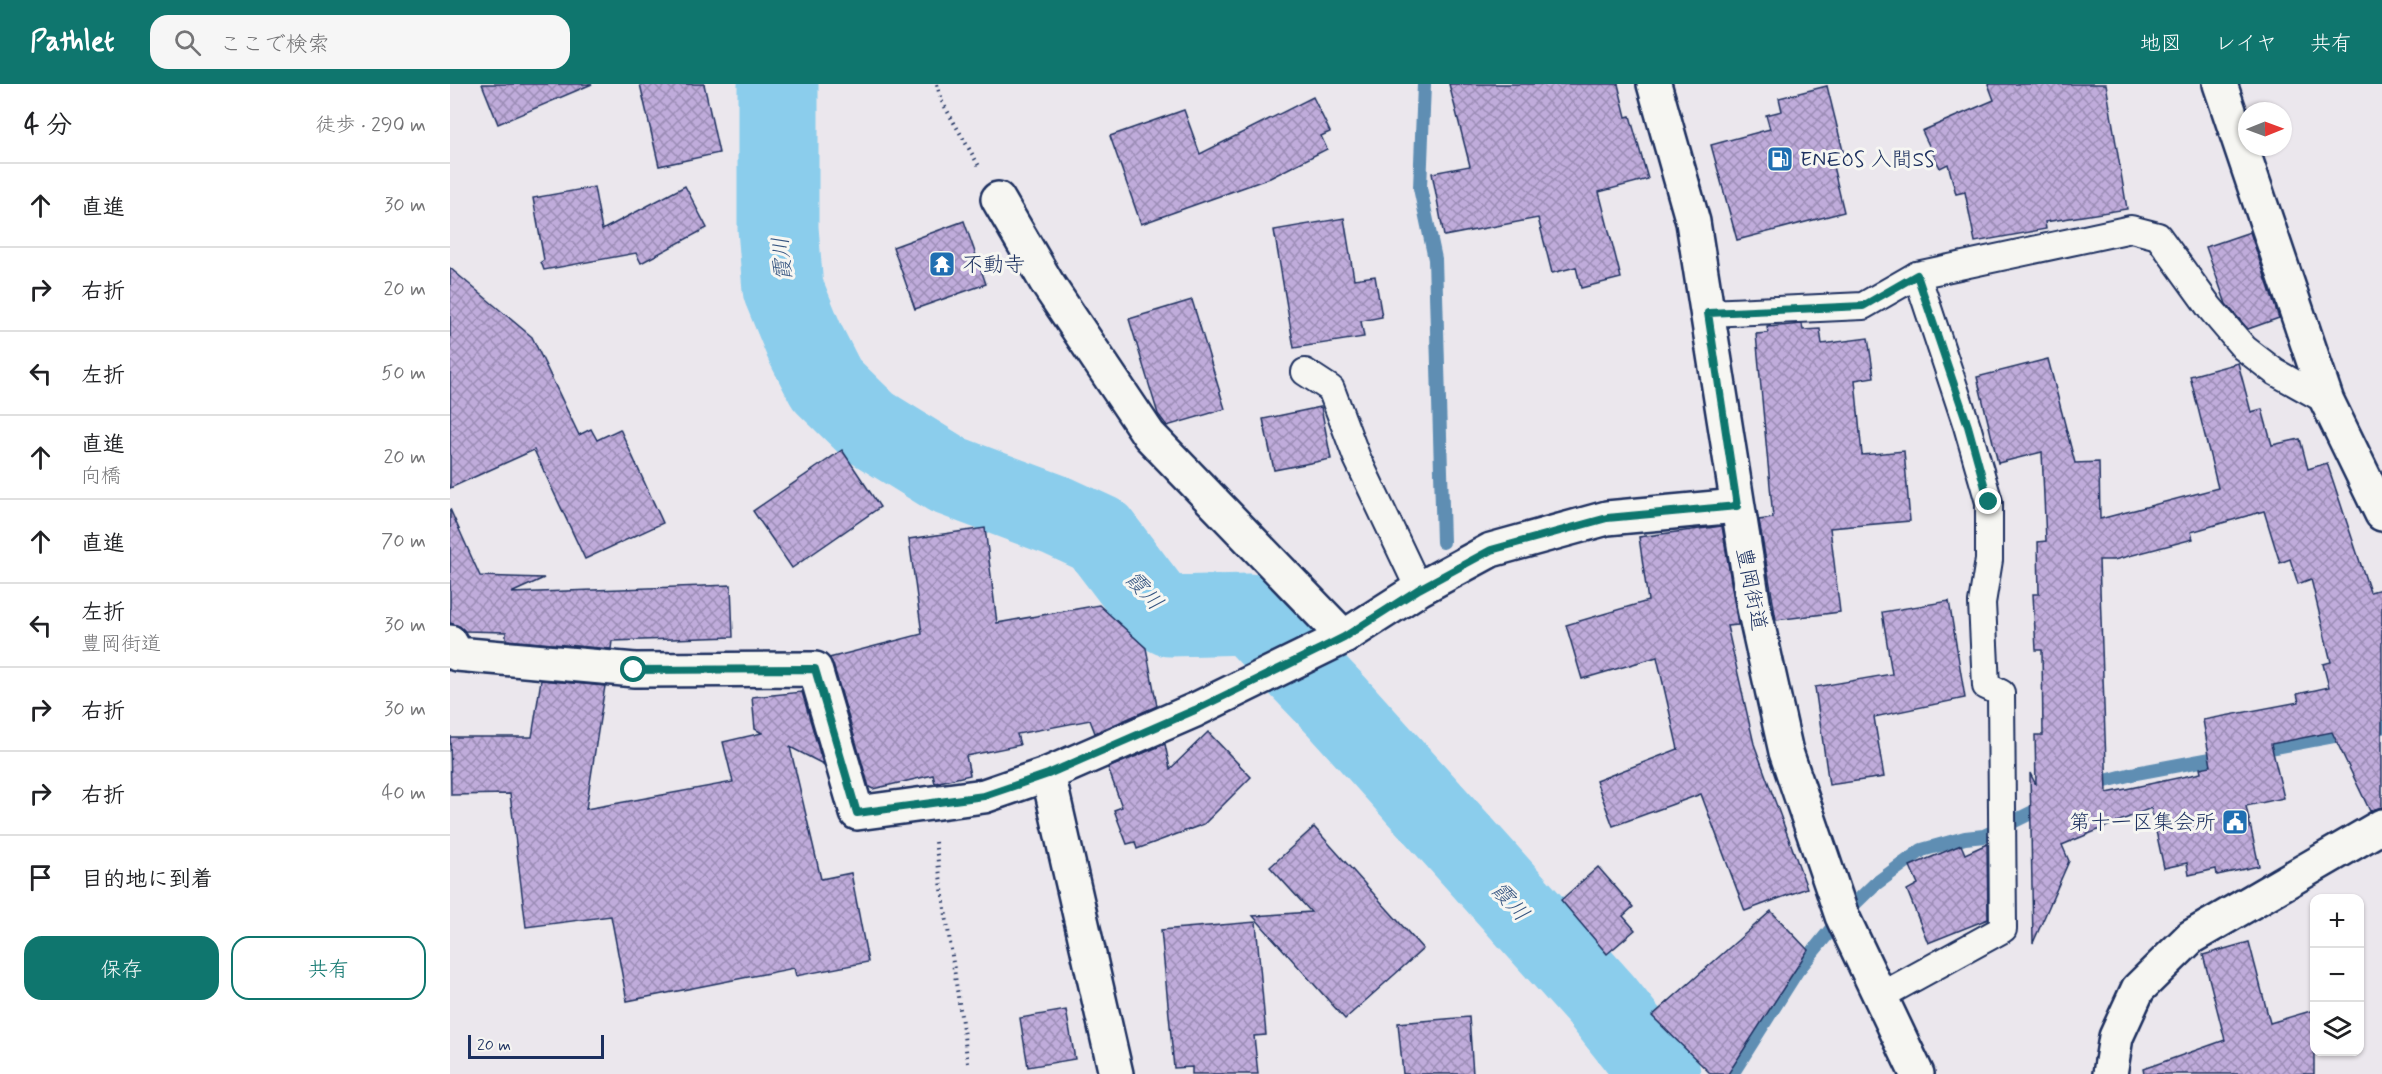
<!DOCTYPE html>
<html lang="ja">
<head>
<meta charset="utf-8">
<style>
  :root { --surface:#fff; --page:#f6f6f6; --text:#202124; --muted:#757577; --line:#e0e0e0; --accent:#0f766e }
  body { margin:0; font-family:Mynerve,"Klee One",sans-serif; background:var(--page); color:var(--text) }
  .controls { position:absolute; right:18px; bottom:18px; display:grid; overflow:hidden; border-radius:12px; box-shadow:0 2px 4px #0004 }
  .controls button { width:54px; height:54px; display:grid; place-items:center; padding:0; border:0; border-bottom:2px solid var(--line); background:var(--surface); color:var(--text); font:30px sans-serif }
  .compass { position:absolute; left:1788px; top:18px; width:54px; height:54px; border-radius:50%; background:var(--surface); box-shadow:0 2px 4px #0004; rotate:89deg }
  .scale { position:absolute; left:18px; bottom:15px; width:136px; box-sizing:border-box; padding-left:6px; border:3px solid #1b2f5e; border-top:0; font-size:16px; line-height:21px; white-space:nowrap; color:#1b2f5e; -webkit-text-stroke:4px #f6f6f2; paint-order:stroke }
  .stop { position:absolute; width:18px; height:18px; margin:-14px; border:4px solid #0f766e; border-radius:50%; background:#fff }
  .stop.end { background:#0f766e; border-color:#fff; box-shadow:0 2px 6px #0008 }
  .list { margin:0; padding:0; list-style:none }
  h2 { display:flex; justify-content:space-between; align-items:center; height:78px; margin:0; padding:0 24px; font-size:26px }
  h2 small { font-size:20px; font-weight:400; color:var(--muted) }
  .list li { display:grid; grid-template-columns:39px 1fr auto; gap:18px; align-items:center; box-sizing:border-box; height:84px; padding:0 24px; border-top:2px solid var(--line) }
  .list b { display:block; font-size:22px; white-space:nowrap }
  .list p { margin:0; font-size:20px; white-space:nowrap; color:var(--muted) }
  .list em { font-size:20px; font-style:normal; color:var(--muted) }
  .actions { display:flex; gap:12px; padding:18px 24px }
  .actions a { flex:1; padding:14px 0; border:2px solid var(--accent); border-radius:18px; text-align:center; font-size:21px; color:var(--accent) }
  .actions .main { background:var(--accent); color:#fff }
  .icon { flex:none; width:33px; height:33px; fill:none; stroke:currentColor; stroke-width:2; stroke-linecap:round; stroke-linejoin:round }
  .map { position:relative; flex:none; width:1932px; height:990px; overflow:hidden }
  header { display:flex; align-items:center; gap:36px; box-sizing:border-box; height:84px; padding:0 30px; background:var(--accent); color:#fff }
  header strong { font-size:28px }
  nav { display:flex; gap:33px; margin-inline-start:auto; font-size:21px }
  .search { width:420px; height:54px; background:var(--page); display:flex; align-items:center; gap:15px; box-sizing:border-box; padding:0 21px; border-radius:18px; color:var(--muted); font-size:22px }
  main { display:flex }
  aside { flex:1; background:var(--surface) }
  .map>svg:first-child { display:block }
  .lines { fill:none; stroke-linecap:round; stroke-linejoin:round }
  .stream { stroke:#5e8eb3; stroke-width:14 }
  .river { stroke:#8bcdec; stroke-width:81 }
  .building { fill:url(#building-cross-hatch); stroke:#1b2f5e; stroke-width:1.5; fill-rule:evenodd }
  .lane-casing { stroke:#1b2f5e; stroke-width:30 }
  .street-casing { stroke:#1b2f5e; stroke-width:38 }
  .primary-casing { stroke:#1b2f5e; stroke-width:38 }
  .path { stroke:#1b2f5e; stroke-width:4; stroke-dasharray:1.5 4.5; stroke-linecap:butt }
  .lane { stroke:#f6f6f2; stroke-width:26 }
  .street { stroke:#f6f6f2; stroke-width:33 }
  .primary { stroke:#f6f6f2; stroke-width:33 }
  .route { stroke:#0f766e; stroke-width:8 }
  .labels { text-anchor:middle; stroke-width:6; stroke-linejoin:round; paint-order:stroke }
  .poi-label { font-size:21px; fill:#1b2f5e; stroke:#f6f6f2; text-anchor:start }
  .street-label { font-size:21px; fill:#1b2f5e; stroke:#f6f6f2 }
  .water-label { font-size:22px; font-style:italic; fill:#375682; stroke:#f6f6f2 }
</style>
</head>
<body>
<header>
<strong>Pathlet</strong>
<div class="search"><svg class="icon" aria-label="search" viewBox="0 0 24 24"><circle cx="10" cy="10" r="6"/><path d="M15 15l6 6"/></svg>ここで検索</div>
<nav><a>地図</a><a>レイヤ</a><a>共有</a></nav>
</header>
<main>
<aside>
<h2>4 分<small>徒歩 · 290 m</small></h2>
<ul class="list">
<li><svg class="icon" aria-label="ahead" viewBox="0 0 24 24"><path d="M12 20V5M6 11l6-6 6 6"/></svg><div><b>直進</b></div><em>30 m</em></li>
<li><svg class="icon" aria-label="right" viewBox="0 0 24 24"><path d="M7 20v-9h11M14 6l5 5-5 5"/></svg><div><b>右折</b></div><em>20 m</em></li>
<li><svg class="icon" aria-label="left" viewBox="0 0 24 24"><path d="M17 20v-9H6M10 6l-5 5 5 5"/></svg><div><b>左折</b></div><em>50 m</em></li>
<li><svg class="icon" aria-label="ahead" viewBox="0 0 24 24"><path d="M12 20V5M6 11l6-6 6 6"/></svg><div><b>直進</b><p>向橋</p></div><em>20 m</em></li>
<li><svg class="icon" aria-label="ahead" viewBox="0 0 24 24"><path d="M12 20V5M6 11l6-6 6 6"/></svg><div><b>直進</b></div><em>70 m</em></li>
<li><svg class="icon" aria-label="left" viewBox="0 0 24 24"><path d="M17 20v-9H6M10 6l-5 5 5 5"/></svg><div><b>左折</b><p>豊岡街道</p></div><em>30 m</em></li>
<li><svg class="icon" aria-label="right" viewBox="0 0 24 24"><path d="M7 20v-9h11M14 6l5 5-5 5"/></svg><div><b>右折</b></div><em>30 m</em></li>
<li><svg class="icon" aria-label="right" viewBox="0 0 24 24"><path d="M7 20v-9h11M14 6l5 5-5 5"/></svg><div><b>右折</b></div><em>40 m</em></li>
<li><svg class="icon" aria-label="arrive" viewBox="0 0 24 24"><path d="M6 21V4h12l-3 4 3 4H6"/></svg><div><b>目的地に到着</b></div></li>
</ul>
<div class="actions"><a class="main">保存</a><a>共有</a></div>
</aside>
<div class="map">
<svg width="1932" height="990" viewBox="0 0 1932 990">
  <defs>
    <pattern id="building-cross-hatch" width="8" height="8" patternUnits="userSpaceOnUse" patternTransform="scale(1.5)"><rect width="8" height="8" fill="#c0acdb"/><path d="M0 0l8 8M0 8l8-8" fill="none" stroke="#9b8cb5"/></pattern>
  </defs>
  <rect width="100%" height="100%" fill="#ebe7ed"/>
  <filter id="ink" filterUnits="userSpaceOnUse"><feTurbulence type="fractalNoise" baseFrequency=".0167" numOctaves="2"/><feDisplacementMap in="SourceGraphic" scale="12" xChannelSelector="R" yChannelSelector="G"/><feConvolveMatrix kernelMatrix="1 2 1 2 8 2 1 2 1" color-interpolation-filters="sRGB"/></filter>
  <g filter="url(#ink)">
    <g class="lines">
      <g class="stream">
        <polyline points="974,0 970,104 985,175 993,458"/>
        <polyline points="1804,667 1932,643"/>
        <polyline points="1640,701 1686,689 1777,672"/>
        <polyline points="1282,990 1347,887 1392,832 1424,801 1472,766 1515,754 1534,752 1595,722"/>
      </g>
      <polyline class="river" points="328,0 328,144 333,205 355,259 376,300 419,342 498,391 608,432 649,451 704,523 720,532 799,530 887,622 1152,917 1210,990"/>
    </g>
    <g class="building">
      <polygon points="32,0 142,0 48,40"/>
      <polygon points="190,0 254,0 269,69 209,82"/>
      <polygon points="999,0 1168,0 1176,33 1180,32 1198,95 1149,108 1171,194 1131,204 1126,183 1102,189 1088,134 994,152 982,89 1020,82"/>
      <polygon points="1538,0 1656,0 1677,125 1595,138 1596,145 1525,158 1515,108 1506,110 1498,80 1490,84 1472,47 1544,16"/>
      <polygon points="1377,2 1395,75 1382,78 1394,128 1287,156 1261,61 1320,45 1316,31 1332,27 1329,14"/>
      <polygon points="863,13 880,48 871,52 877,65 820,94 691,140 660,52 734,26 750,70"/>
      <polygon points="235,102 257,144 191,179 186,169 94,186 91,178 94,176 83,114 144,103 152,146"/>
      <polygon points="894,134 904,195 925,192 932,233 911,237 914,253 844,264 824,146"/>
      <polygon points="514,137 536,200 465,225 443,163"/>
      <polygon points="1800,148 1829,234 1798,245 1776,220 1756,163"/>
      <polygon points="0,184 82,253 129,351 141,345 147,356 170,345 213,439 135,475 84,366 0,404"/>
      <polygon points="742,216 775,325 717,342 708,330 679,235"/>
      <polygon points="1352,240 1353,246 1370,245 1372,260 1418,254 1424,293 1405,296 1412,371 1454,367 1460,437 1380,444 1390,528 1326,536 1309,436 1323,434 1306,250 1318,249 1317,243"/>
      <path d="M1598,275l27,104 24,-1 1,57 118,-31 -28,-112 48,-13 13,49 11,-3 10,36 28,-6 8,30 19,-6 43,129 12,-3v218l-12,4 -38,-79 -61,12 13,54 -38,8 13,60 -42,9 -1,-6 -27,6 -2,-12 -23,5 -13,-60 -89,37 7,16 -36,82 -3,-170 6,12 -1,-50h8l-1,-85h-6l-3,-56h6l-1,-52 8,-1 -4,-89 -44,11 -21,-86zM1814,427l16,52 10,-4 8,25 13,-5 20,83 -8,2 6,23 -32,7 2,8 -96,18 8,46 -11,2 1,5 -94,20 -8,-233h15l79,-21 -2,-7z"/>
      <polygon points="871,323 881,375 824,386 813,335"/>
      <polygon points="392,366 430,423 342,484 303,427"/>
      <polygon points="0,425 30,492 94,494 61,509 281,501 283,553 162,557 161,565 56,556 56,548 15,547 9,542 0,539"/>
      <polygon points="1272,442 1288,541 1277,542 1304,660 1357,804 1295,827 1251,710 1163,742 1146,697 1228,665 1207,573 1132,595 1116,541 1198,517 1189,453"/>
      <polygon points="535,444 547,539 649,521 696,564 707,622 645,649 640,636 567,650 570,661 516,672 520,691 485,699 483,691 423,705 419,703 383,580 379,574 472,550 459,455"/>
      <polygon points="1499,517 1515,614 1424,633 1434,693 1379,701 1365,603 1442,590 1432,528"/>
      <polygon points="91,596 155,602 136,725 283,698 273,658 312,649 305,645 302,613 352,608 373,680 340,663 371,795 401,789 418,878 346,892 344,884 177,917 161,832 76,843 60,710 1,711 0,653 82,653"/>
      <polygon points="758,648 801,693 754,740 687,765 685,758 677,760 664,726 672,723 658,684 715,660 720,685"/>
      <polygon points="864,743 973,865 895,935 803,832 861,828 820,783"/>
      <polygon points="1537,760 1538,835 1478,859 1457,806 1468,800 1460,782 1511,761 1515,770"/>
      <polygon points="1148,783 1183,823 1173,832 1185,846 1157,870 1111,816"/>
      <polygon points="1321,827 1358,866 1278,990 1261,990 1202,932"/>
      <polygon points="806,838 816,951 804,952 808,990 742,990 742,983 724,984 711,846"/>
      <polygon points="1799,858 1820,939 1864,926 1864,990 1694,990 1693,985 1775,956 1753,871"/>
      <polygon points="616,926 625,975 578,983 570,934"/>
      <polygon points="1019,933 1023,990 953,990 948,939"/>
    </g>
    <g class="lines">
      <defs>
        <g id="lane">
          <polyline points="1258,229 1413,222 1467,191 1681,145 1708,152 1760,224 1794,264 1825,288 1877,317"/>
          <polyline points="855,288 881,305 907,374 969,505"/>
          <polyline points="1429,913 1553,845 1551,609 1536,602 1532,519 1539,476 1539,418 1517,342 1467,191"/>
        </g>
        <g id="street">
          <polyline points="1770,0 1877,317 1932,430"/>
          <polyline points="548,115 597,199 699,351 894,553"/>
          <polyline points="0,558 7,570 185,586 365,585 407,729 534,712 598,690 745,626 894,553 969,505 1041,466 1157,434 1287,422"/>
          <polyline points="598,690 666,990"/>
          <polyline points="1660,990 1666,953 1688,905 1741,853 1932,742"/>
        </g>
        <polyline id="primary" points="1204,0 1243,138 1304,524 1336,668 1392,832 1467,990"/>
      </defs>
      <use href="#lane" class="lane-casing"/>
      <use href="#street" class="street-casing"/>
      <use href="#primary" class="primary-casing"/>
      <g class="path">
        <polyline points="487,0 491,16 529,82"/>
        <polyline points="485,758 518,979"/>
      </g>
      <use href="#lane" class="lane"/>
      <use href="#street" class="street"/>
      <use href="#primary" class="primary"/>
    </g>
  </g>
  <g class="lines" filter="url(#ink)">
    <polyline class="route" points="184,586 365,585 407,729 534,712 598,690 745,626 876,562 894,553 969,505 1041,466 1157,434 1287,422 1258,229 1413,222 1467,191 1518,342 1539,418"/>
  </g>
  <defs>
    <symbol id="fuel-square" viewBox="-11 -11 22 22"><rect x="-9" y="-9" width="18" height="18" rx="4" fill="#1f6fb2" stroke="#f6f6f2"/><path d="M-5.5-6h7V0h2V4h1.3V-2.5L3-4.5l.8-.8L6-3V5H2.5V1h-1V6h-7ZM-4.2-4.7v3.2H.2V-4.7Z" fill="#fff"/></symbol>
    <symbol id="temple-square" viewBox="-11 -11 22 22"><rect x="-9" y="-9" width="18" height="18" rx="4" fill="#1f6fb2" stroke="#f6f6f2"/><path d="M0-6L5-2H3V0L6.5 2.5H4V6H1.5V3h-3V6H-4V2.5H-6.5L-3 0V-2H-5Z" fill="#fff"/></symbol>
    <symbol id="civic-square" viewBox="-11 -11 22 22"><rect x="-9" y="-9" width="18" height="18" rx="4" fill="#1f6fb2" stroke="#f6f6f2"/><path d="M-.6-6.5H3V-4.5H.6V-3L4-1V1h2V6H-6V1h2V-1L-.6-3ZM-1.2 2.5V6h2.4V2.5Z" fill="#fff"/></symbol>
  </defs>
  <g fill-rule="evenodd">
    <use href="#fuel-square" x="1315" y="60" width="30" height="30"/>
    <use href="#temple-square" x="477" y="165" width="30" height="30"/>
    <use href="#civic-square" x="1770" y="723" width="30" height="30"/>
  </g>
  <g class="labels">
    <g class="poi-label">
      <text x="1350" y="82">ENEOS 入間SS</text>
      <text x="512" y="187">不動寺</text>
      <text x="1766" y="745" text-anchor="end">第十一区集会所</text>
    </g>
    <g class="street-label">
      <text transform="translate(1302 505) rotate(79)" y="7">豊岡街道</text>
    </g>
    <g class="water-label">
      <text transform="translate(331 175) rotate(-95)" y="8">霞川</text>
      <text transform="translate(695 506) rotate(48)" y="8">霞川</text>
      <text transform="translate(1061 817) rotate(48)" y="8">霞川</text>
    </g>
  </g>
</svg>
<div class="controls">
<button>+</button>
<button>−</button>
<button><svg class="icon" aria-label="layers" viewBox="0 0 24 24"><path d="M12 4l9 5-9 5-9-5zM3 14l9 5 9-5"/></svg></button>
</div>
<svg class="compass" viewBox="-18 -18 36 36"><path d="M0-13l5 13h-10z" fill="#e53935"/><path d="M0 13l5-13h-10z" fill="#757577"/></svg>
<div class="scale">20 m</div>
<div class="stop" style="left:184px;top:586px"></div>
<div class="stop end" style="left:1539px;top:418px"></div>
</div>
</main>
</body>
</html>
